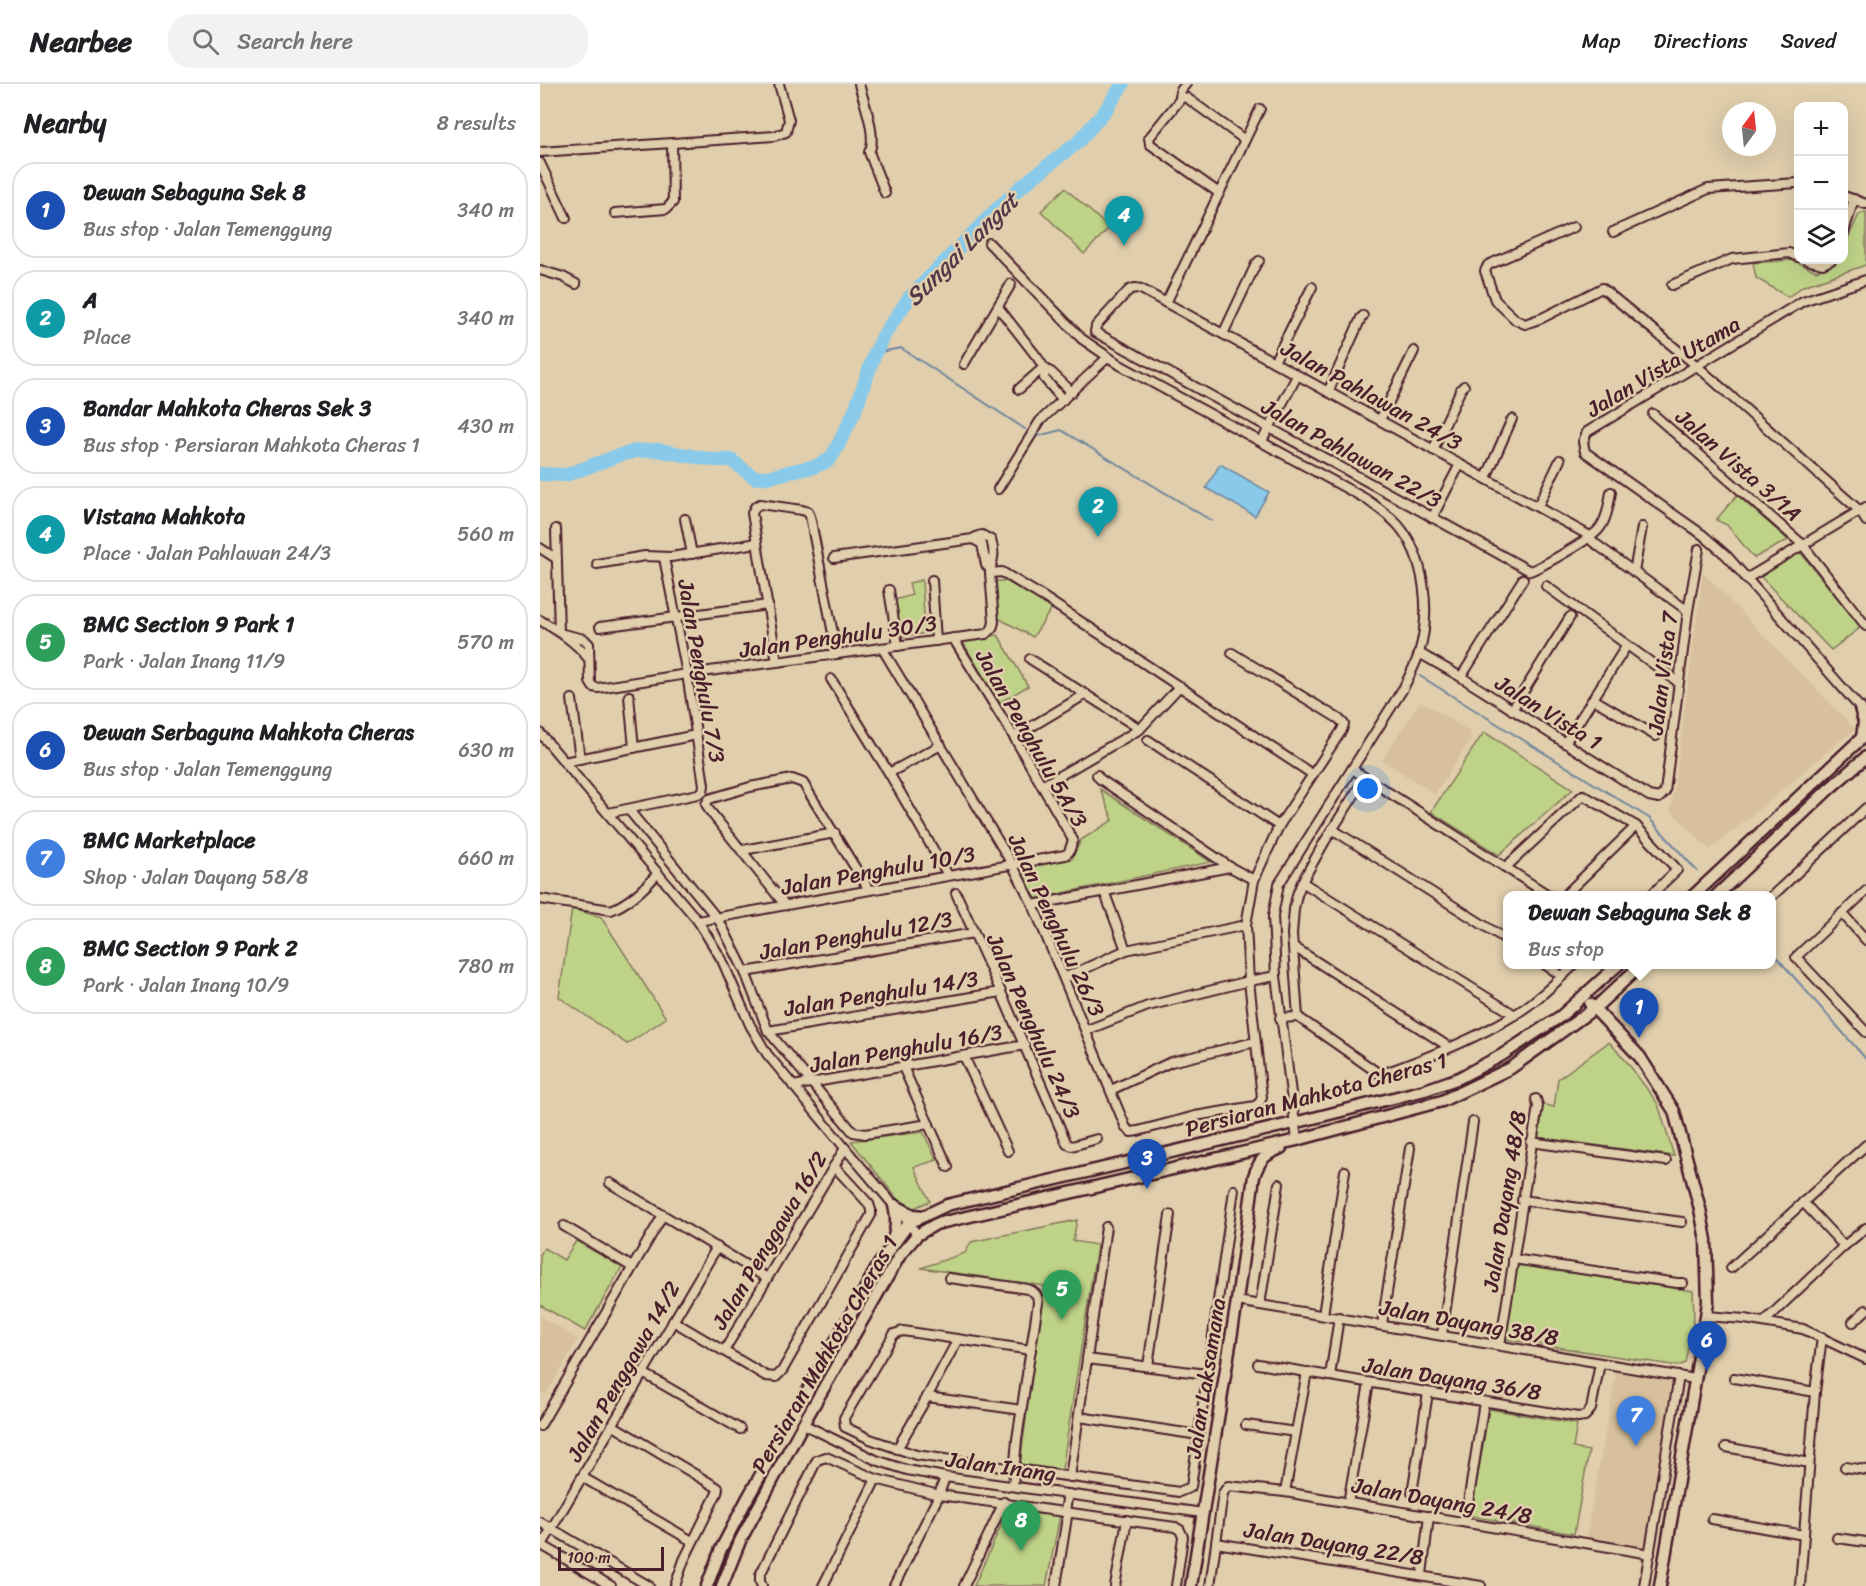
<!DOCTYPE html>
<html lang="en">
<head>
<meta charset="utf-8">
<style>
  :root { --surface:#fff; --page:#f2f2f2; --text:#202124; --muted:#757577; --line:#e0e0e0; --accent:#1a73e8 }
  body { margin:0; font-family:Sriracha,sans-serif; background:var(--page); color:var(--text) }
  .controls { position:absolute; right:18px; top:18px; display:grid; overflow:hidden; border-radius:12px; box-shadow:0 6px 24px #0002 }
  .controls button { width:54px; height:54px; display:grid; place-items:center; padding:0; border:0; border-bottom:2px solid var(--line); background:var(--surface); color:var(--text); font:30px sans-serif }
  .compass { position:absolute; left:1182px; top:18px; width:54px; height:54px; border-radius:50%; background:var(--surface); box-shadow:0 6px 24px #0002; rotate:15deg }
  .scale { position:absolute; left:18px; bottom:15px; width:106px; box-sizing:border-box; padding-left:6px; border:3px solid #4a1f2b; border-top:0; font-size:16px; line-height:21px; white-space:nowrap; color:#4a1f2b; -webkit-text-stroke:4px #e0ceac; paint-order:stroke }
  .you { position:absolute; left:828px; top:705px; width:21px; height:21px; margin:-15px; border:4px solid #fff; border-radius:50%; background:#1a73e8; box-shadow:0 0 0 9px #1a73e833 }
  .badge { display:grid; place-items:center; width:39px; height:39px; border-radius:50%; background:var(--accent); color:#fff; font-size:20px; font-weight:700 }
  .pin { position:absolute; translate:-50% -50px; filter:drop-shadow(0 2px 3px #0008) }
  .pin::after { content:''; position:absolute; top:32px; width:21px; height:18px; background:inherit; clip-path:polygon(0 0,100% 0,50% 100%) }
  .popup { position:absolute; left:963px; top:807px; width:273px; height:78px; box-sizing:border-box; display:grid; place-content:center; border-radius:12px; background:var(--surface); filter:drop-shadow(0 2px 4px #0005); font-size:20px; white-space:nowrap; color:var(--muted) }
  .popup b { font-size:22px; color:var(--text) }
  .popup::after { content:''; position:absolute; left:50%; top:100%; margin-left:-12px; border:12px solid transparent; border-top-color:var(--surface) }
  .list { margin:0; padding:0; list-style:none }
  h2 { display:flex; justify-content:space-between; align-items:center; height:78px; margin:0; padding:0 24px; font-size:26px }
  h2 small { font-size:20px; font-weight:400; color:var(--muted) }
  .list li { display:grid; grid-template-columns:39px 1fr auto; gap:18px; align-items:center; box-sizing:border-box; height:96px; margin:0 12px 12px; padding:0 12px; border:2px solid var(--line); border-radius:24px }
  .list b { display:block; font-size:22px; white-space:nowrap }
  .list p { margin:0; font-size:20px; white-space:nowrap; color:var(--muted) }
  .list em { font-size:20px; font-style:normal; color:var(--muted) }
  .icon { flex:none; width:33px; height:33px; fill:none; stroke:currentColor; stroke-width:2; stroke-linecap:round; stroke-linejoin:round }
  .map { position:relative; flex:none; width:1326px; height:1502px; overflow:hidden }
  header { display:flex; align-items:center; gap:36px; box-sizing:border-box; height:84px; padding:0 30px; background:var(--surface); border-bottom:2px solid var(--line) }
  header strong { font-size:28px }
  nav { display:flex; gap:33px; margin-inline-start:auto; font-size:21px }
  .search { width:420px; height:54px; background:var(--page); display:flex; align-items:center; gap:15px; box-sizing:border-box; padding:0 21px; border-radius:24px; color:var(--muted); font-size:22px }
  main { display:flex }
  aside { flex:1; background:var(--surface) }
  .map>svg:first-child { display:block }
  .built { fill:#d8c09d }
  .green { fill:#bfd388; stroke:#84795a; stroke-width:1.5 }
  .water { fill:#89caea; stroke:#70869e; stroke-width:1.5 }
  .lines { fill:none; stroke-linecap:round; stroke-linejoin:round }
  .stream { stroke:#70869e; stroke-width:2 }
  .river { stroke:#89caea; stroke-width:14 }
  .street-casing { stroke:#4a1f2b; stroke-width:12 }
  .secondary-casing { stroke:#4a1f2b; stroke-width:15 }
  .street { stroke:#e0ceac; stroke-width:8 }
  .secondary { stroke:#e0ceac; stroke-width:10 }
  .labels { text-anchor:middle; stroke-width:5; stroke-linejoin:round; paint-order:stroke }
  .street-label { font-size:22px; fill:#4a1f2b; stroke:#e0ceac }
  .water-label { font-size:24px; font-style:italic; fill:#533948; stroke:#e0ceac }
</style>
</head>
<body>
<header>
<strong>Nearbee</strong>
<div class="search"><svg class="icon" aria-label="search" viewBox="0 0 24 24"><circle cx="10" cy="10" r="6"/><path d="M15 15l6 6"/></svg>Search here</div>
<nav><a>Map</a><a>Directions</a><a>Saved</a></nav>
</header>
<main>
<aside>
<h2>Nearby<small>8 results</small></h2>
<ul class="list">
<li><span class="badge" style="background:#1a4fb4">1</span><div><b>Dewan Sebaguna Sek 8</b><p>Bus stop · Jalan Temenggung</p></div><em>340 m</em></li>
<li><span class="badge" style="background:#0f9aa8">2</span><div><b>A</b><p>Place</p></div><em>340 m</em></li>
<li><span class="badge" style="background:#1a4fb4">3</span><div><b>Bandar Mahkota Cheras Sek 3</b><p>Bus stop · Persiaran Mahkota Cheras 1</p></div><em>430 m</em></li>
<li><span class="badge" style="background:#0f9aa8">4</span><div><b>Vistana Mahkota</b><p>Place · Jalan Pahlawan 24/3</p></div><em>560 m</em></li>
<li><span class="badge" style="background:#2e9e5b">5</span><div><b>BMC Section 9 Park 1</b><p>Park · Jalan Inang 11/9</p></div><em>570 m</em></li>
<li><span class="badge" style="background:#1a4fb4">6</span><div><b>Dewan Serbaguna Mahkota Cheras</b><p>Bus stop · Jalan Temenggung</p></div><em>630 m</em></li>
<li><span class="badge" style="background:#3f7fe0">7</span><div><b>BMC Marketplace</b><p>Shop · Jalan Dayang 58/8</p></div><em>660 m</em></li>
<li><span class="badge" style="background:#2e9e5b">8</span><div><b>BMC Section 9 Park 2</b><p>Park · Jalan Inang 10/9</p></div><em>780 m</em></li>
</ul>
</aside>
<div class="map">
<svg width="1326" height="1502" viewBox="0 0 1326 1502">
  <rect width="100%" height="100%" fill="#e0ceac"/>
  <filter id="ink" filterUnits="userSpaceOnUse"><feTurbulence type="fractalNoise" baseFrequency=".0167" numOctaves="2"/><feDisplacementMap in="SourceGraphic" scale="12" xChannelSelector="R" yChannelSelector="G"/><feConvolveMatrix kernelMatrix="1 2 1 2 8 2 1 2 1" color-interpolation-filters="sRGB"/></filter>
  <g filter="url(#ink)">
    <g class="built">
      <polygon points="1163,489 1315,645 1170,766 1131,727"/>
      <polygon points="880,617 929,647 931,655 895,710 842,676"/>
      <polygon points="0,1232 38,1255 6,1311 0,1308"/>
      <polygon points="1077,1284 1135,1294 1105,1466 1046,1455"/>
    </g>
    <g class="green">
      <polygon points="525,104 569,144 544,170 501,127"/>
      <polygon points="1326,128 1326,181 1263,202 1248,213 1216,194 1213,179 1252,176 1276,187 1296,180 1298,176 1304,176 1304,164 1319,130"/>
      <polygon points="1197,411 1248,456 1214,474 1187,441 1176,436"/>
      <polygon points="1260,468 1321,543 1291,566 1221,493"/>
      <polygon points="382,496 385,549 361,553 355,516 372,511 369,499"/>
      <polygon points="456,497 466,497 512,524 493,553 458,534"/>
      <polygon points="458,551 488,602 459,619 422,557"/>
      <polygon points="944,648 1033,705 959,771 891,728"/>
      <polygon points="560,705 671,778 494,815 482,784 532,775 541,756 573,736"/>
      <polygon points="32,825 61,833 126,934 87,960 19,913"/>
      <polygon points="1069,958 1087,978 1118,1020 1134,1072 996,1053 1001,1020 1014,1023 1018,995"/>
      <polygon points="383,1048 397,1076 374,1083 390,1117 367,1127 311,1057"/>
      <polygon points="537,1136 533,1157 557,1161 522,1386 480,1380 504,1202 381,1184 425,1169 431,1158"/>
      <polygon points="36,1157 82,1183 45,1247 0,1221 0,1171 4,1164 24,1176"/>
      <polygon points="978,1181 1153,1207 1154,1233 1145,1279 1138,1282 965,1255"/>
      <polygon points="949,1325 1037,1340 1033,1364 1049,1367 1034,1450 931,1432"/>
      <polygon points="468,1426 520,1432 506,1502 434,1502"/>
    </g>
    <polygon class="water" points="680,380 729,408 715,432 666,404"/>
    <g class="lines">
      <g class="stream">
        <polyline points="335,269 361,264 485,345"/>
        <polyline points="498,352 521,346 672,437"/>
        <polyline points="880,592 1109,734 1157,787"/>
        <polyline points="1231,867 1326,975"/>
      </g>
      <polyline class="river" points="0,390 26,391 77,372 96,367 117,366 174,376 191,376 215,394 234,392 256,386 273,383 288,377 294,369 314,329 335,269 345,249 370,213 455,127 482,102 538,58 565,27 583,0"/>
      <defs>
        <g id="street">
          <path d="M319,0c4,16 19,53 10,68l16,41"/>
          <polyline points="640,14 641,6 646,0"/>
          <polyline points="0,68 234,52 246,48 249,36 239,0"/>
          <polyline points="0,79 26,134"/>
          <polyline points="679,109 610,60 609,54 642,13 647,14 705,56"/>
          <polyline points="1304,112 1326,120"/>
          <polyline points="75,129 126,125 133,118 132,59"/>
          <polyline points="1034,143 948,181 945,187 955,216 976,236 985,240 1002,234 1062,204 1157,282 1320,427 1326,437"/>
          <polyline points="1073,148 1168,105 1258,99"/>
          <polyline points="1304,148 1314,115"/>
          <path d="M449,159l93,96 38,26 246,134c11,8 23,16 32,26 28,32 33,89 21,128 -3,11 -10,23 -15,34l-125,197 -6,32 3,60 21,164"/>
          <polyline points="1267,176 1283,180 1291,176"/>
          <polyline points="0,186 23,193 36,200"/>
          <polyline points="1132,201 1192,175 1249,169 1258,173"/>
          <polyline points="626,219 720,25"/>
          <polyline points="458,223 497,273 505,285 511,288 532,308"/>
          <polyline points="683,250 716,180 719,177"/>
          <polyline points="734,278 772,203"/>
          <polyline points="424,280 471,200"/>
          <polyline points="505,285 504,294 523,316"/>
          <polyline points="479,305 504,283"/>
          <polyline points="788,308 821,234 823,232"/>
          <polyline points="1113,330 1262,460 1326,542"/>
          <polyline points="840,336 874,267"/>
          <polyline points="722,357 757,292"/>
          <polyline points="893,366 921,305 924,302"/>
          <polyline points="946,394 972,335"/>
          <polyline points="458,405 500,337 568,273"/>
          <polyline points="998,422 1020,376"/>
          <polyline points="892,434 920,380"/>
          <polyline points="145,435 152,470"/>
          <polyline points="16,445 19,548"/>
          <path d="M1050,452l-449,-247 -6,-1 -6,2 -33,36 -1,6 435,239c13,-5 61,-32 69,-42 8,-10 10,-25 12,-37"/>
          <polyline points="433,455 442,460 446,481 450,485"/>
          <polyline points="1053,458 1148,527"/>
          <polyline points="0,464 17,475"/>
          <polyline points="57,480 105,472 131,473 217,459"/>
          <polyline points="1094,488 1102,443"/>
          <polyline points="450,489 462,488 505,514 772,690"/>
          <polyline points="1206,495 1326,423"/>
          <polyline points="392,496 396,557"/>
          <polyline points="1006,502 1138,598"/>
          <polyline points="349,506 358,562"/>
          <path d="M0,536c18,11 35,21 48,38"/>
          <polyline points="60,543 228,521"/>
          <path d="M23,550l21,5 5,5 1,38 3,5 5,1 89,-14 299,-40 6,-5 2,-7 -4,-49c2,-13 6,-18 1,-33l-9,-5 -4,1 -5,3 -139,19"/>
          <polyline points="342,564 472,780 493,821 586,1044 591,1048 598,1047 655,1032 715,1022 720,1018 722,1013 709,897 706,841 714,796 739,742 802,646 804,640 799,635 692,569"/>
          <polyline points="879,569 921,593 1109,712 1119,714 1125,708 1148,527 1159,465"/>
          <polyline points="490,575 600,645"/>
          <polyline points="237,578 212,429 215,423 220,420 262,426 268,428 270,432 297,570"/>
          <polyline points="921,593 983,495"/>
          <polyline points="291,595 349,689 408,791"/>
          <polyline points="89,612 94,664"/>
          <polyline points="32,615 40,675"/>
          <polyline points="1053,615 1116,652"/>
          <polyline points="972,626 1030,533"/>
          <polyline points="1322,626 1187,472 1163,451 1045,368 1043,358 1047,348 1263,217 1326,196"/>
          <polyline points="0,649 158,837 182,876 210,941 227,970 305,1064 369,1139 377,1151"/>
          <polyline points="474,653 546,610"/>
          <polyline points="608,656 739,742"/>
          <polyline points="1025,659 1087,561"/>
          <polyline points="24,678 156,651"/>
          <polyline points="812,685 1010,812"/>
          <polyline points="349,689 401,661"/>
          <polyline points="557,691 560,695 690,783 714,796"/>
          <polyline points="502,702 600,645 640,602"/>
          <polyline points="88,725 180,838 205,888 228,947 313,1048 325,1050 389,1040"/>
          <polyline points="68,729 158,710 163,707 164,701 147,590 124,474"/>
          <polyline points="792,745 967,856"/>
          <polyline points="203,766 295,749"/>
          <polyline points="966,783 1043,711 1096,742 1135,783 1137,786 1110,812"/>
          <polyline points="762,798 975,931"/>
          <polyline points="564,807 586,866"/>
          <polyline points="1326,807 1256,873 1326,948"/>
          <polyline points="416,809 461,908 527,1060 532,1062 557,1055"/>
          <polyline points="1024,812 1096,742"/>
          <polyline points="1231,813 1326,724"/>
          <path d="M0,815l71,11c18,-7 34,-22 47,-37"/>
          <polyline points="245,821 169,726 166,720 169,715 210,703 252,695 263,699 329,806"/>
          <polyline points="493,821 690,783"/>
          <polyline points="1302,829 1326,856"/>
          <polyline points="158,837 525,771 529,768 533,756 474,653 413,554"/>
          <polyline points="754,863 909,963"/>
          <polyline points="1004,880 1022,892"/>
          <polyline points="205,888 434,849"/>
          <polyline points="524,894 586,866 706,841"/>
          <path d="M758,933l80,56h7c42,-15 88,-33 126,-56 24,-14 44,-34 64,-53"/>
          <polyline points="758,933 752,850 754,825 757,811 762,798 785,757 825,694"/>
          <polyline points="740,934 758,933"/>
          <polyline points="547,946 608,922 709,897 736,892"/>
          <polyline points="228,947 461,908"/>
          <polyline points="424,972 468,1067"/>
          <polyline points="363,983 408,1083"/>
          <polyline points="253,1002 485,961"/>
          <polyline points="571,1006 631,978 715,958"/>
          <polyline points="991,1058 1126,1077"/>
          <polyline points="70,1099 227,1194"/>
          <polyline points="982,1116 1142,1138"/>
          <polyline points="1263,1118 1304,1162"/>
          <polyline points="24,1142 92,1183"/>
          <polyline points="973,1175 1137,1199 1143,1199"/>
          <polyline points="1191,1184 1326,1061"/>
          <path d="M409,1194l79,11c7,3 10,6 10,14l-21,136 -4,47"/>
          <polyline points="697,1217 1155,1295"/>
          <polyline points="720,1221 739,1100"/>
          <polyline points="783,1231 805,1087"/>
          <polyline points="1166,1232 1205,1235 1263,1245 1326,1275"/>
          <polyline points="133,1237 226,1292 236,1293 242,1287 331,1131 331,1126 329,1120 294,1082"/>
          <polyline points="1225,1237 1304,1162 1326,1144"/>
          <polyline points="1313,1238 1326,1226"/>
          <polyline points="842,1240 870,1064"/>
          <polyline points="902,1251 933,1038"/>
          <polyline points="960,1261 998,1022 996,1015"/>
          <polyline points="491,1266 363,1247 354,1250 304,1334 305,1343 330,1355 376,1371 639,1408 651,1403 694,1106"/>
          <polyline points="184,1267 305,1064"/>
          <polyline points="547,1275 667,1290"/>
          <polyline points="718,1280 1038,1333 1045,1332 1051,1325 1060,1279"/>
          <polyline points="608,1282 630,1131"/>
          <polyline points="103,1289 200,1345"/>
          <polyline points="790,1292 799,1233"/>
          <polyline points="1194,1294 1275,1308"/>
          <polyline points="387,1313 482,1326"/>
          <polyline points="539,1333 659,1351"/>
          <polyline points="263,1340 336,1376 367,1386 405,1393 663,1429"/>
          <polyline points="72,1341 178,1404 177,1409 144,1476 135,1502"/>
          <polyline points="706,1341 756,1348"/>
          <polyline points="0,1342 123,1131"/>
          <polyline points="1186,1363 1269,1379"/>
          <polyline points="357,1365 387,1313 418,1255"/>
          <polyline points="1305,1383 1326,1386"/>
          <polyline points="42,1393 152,1457"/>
          <polyline points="530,1393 566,1143"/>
          <polyline points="745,1408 767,1288"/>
          <polyline points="872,1409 888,1309"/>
          <polyline points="808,1419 829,1299"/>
          <polyline points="1172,1435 1264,1451"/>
          <polyline points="0,1438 109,1502"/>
          <polyline points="925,1438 944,1318"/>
          <polyline points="1297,1454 1326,1458"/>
          <polyline points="676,1459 941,1502"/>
          <polyline points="0,1460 71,1502"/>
          <polyline points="2,1461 177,1163"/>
          <polyline points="882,1491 889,1432"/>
          <polyline points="222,1502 220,1498 220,1491 277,1376 286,1373 336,1395 399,1411 635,1443 640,1446 643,1453 636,1502"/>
          <polyline points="283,1502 336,1395"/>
          <polyline points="354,1502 399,1411 405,1393"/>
          <polyline points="424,1502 464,1418"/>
          <polyline points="516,1502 527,1433 525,1427 528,1410"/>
          <polyline points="575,1502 587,1436"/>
          <polyline points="670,1502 683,1409 688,1402 745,1408 1110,1470"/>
          <polyline points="1104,1502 1139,1292"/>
          <polyline points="1260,1502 1275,1308 1282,1253"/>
        </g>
        <g id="secondary">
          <polyline points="1320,624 1324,638 1322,654"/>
          <polyline points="1153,812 1326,650"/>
          <polyline points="1176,812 1289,705 1326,673"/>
          <polyline points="1050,920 1100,973 1134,1027 1160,1125 1166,1156 1168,1218 1166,1232 1120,1502"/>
          <polyline points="354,1121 373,1131 384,1132"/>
          <path d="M353,1156c4,-13 4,-22 1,-35"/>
          <polyline points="167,1502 181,1465 206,1417 339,1180 369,1139 407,1121 754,1039 885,1006 919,994 962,971 1021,932 1079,880"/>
          <polyline points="182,1502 200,1457 263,1340 360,1171 377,1151 396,1140 757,1056 902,1017 971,984 1055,924 1102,880"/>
          <path d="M651,1502l46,-285 17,-125c6,-17 10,-21 27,-28"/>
        </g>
      </defs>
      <use href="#street" class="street-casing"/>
      <use href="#secondary" class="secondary-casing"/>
      <use href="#street" class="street"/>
      <use href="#secondary" class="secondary"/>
    </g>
  </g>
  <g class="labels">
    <g class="street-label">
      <text transform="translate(1123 282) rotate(-31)" y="8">Jalan Vista Utama</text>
      <text transform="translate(832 311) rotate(29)" y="8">Jalan Pahlawan 24/3</text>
      <text transform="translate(812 369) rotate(29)" y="8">Jalan Pahlawan 22/3</text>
      <text transform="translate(1199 381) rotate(41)" y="8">Jalan Vista 3/1A</text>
      <text transform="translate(298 552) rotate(-8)" y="8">Jalan Penghulu 30/3</text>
      <text transform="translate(162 587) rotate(80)" y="8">Jalan Penghulu 7/3</text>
      <text transform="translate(1122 589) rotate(-83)" y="8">Jalan Vista 7</text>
      <text transform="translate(1009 628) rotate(32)" y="8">Jalan Vista 1</text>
      <text transform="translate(492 654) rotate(60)" y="8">Jalan Penghulu 5A/3</text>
      <text transform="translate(338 786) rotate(-10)" y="8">Jalan Penghulu 10/3</text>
      <text transform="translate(517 841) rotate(65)" y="8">Jalan Penghulu 26/3</text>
      <text transform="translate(316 851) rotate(-10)" y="8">Jalan Penghulu 12/3</text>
      <text transform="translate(341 909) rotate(-9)" y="8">Jalan Penghulu 14/3</text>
      <text transform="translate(494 942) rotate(66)" y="8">Jalan Penghulu 24/3</text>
      <text transform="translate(366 964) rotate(-10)" y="8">Jalan Penghulu 16/3</text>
      <text transform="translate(776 1010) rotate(-15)" y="8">Persiaran Mahkota Cheras 1</text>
      <text transform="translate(964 1117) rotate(-81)" y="8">Jalan Dayang 48/8</text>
      <text transform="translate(229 1156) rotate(-59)" y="8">Jalan Penggawa 16/2</text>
      <text transform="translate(929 1238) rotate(10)" y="8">Jalan Dayang 38/8</text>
      <text transform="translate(284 1270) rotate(-60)" y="8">Persiaran Mahkota Cheras 1</text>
      <text transform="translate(83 1287) rotate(-60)" y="8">Jalan Penggawa 14/2</text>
      <text transform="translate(665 1294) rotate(-81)" y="8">Jalan Laksamana</text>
      <text transform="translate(912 1294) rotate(9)" y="8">Jalan Dayang 36/8</text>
      <text transform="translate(461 1382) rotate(8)" y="8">Jalan Inang</text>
      <text transform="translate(902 1416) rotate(10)" y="8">Jalan Dayang 24/8</text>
      <text transform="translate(794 1459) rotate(9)" y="8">Jalan Dayang 22/8</text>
    </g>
    <g class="water-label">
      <text transform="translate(422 165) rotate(-45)" y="8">Sungai Langat</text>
    </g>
  </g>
</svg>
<div class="controls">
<button>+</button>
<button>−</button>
<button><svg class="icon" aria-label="layers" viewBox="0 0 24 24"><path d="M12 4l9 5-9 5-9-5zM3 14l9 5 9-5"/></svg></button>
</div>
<svg class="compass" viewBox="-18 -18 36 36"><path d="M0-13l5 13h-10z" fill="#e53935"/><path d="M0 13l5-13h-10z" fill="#757577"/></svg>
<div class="scale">100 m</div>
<div class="you"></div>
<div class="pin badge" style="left:1099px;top:954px;background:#1a4fb4">1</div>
<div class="popup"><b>Dewan Sebaguna Sek 8</b>Bus stop</div>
<div class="pin badge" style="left:558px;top:453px;background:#0f9aa8">2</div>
<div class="pin badge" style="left:607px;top:1105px;background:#1a4fb4">3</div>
<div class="pin badge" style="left:584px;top:162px;background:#0f9aa8">4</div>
<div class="pin badge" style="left:522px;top:1236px;background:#2e9e5b">5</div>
<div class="pin badge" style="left:1167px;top:1287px;background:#1a4fb4">6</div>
<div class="pin badge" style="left:1096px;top:1362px;background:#3f7fe0">7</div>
<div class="pin badge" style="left:481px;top:1467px;background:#2e9e5b">8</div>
</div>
</main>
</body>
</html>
